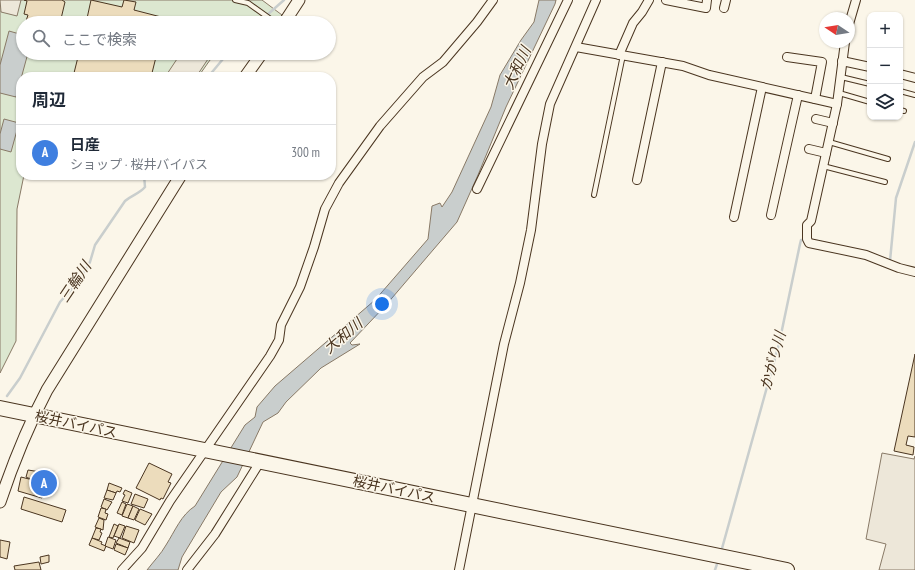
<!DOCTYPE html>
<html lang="ja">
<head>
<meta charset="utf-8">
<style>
  :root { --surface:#fff; --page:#f6f6f7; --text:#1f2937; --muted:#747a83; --line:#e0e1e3; --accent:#c62828 }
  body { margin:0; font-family:"PT Sans Narrow","Noto Sans JP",sans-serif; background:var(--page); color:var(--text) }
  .controls { position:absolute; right:12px; top:12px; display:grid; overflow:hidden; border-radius:8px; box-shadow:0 1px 3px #0004 }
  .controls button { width:36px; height:36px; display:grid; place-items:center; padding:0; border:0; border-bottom:1px solid var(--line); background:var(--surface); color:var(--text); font:20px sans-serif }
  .compass { position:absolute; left:819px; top:12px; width:36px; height:36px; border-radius:50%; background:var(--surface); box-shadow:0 1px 3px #0004; rotate:282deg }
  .you { position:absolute; left:382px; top:304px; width:14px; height:14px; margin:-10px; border:3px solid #fff; border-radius:50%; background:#1a73e8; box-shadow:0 0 0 6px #1a73e833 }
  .badge { display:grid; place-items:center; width:26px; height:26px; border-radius:50%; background:var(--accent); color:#fff; font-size:13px; font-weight:700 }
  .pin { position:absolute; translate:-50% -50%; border:2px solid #fff; box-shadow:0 1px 4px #0006 }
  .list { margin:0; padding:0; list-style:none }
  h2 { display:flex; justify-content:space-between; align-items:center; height:52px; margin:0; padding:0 16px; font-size:17px }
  h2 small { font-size:13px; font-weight:400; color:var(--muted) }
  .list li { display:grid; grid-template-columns:26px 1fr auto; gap:12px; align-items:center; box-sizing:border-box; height:56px; padding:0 16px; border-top:1px solid var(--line) }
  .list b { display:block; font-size:15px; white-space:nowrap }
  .list p { margin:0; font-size:13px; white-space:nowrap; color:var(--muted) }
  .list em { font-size:13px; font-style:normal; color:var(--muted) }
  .icon { flex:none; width:22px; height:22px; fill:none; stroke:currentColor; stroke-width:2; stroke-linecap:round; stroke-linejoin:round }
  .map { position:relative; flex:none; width:915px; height:570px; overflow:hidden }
  .search { position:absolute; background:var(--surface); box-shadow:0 1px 3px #0004; left:16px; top:16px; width:320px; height:44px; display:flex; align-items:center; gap:10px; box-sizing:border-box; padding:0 14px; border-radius:22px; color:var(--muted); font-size:15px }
  .panel { position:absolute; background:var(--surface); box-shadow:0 1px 3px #0004; left:16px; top:72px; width:320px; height:108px; border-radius:16px }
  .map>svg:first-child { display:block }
  .green { fill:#dce7d0; stroke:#887966 }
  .parking { fill:#ede7d9; stroke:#887966 }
  .water { fill:#c9cecd; stroke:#887966 }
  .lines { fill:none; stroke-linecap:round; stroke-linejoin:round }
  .stream { stroke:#c9cecd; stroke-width:2.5 }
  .building { fill:#ecdcbc; stroke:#4a3520 }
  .lane-casing { stroke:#4a3520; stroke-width:6 }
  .street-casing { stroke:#4a3520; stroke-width:10 }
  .secondary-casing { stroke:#4a3520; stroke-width:13 }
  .highway-casing { stroke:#4a3520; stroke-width:16 }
  .lane { stroke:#fbf6e9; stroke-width:4 }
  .street { stroke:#fbf6e9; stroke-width:8 }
  .secondary { stroke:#fbf6e9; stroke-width:11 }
  .highway { stroke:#fbf6e9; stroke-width:14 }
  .labels { text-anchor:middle; stroke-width:3; stroke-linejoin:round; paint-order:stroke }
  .street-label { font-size:14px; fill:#4a3520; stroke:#fbf6e9 }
  .water-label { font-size:15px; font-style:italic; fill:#4a3520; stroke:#fbf6e9 }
</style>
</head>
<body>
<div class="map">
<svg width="915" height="570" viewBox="0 0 915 570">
  <rect width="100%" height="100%" fill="#fbf6e9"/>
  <polygon class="green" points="0,0 262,0 282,15 276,23 23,23 23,53 218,53 210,60 198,77 21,77 21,175 24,175 17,209 16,341 0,373"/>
  <g class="parking">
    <polygon points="0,0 21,0 17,16 1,12"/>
    <polygon points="181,53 200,53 208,59 196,77 165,77"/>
    <polygon points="882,453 914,459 915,456 915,570 879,570 886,544 866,539"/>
  </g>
  <g class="water">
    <path d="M539,0h17l-1,4 -49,103 -28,68 -21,47 -71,83 -36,38 2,2 8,-1 -39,24 -35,34 -8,11 -15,9 -26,55 -16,15 -39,65 -4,13h-31c6,-8 14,-16 19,-25 9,-14 15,-30 29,-39l50,-81 10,-8 2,-10 18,-21 100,-86 53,-61 4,-33 8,-3 2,4 10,-15 39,-85 9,-32 21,-35 13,-18z"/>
    <polygon points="9,31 23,35 23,53 28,53 16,97 0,93 0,65"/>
    <polygon points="4,119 19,123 11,152 0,149 0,134"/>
  </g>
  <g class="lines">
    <g class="stream">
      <polyline points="258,23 284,0"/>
      <polyline points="208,77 228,53"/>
      <polyline points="812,240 831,244"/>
      <polyline points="890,261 896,198 915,142"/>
      <path d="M7,396l13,-18 40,-76 18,-20 12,-20 5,-17 30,-44c7,-6 14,-7 20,-14l-1,-12"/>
      <polyline points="721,552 779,344 800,244 801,240 805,240"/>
      <polyline points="715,570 718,561"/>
    </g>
  </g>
  <g class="building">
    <polygon points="24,0 62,0 65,2 60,23 36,23 26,21 28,15 24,14 27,1"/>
    <polygon points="91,0 122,7 124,0 136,2 134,10 165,18 164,23 86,23"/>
    <polygon points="79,53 157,53 151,77 73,77"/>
    <polygon points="915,354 915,437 908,436 906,445 914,447 913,455 894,451"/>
    <polygon points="149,463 172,474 168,482 171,483 163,499 161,498 160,500 136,488"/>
    <polygon points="28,470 47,473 45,482 28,478 26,477"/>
    <polygon points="21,477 45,483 42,498 18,491"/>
    <polygon points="109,483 122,488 120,492 117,491 116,493 107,490"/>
    <polygon points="107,490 116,493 113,500 104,498"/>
    <polygon points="125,490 132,493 128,503 122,501 125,495 123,494"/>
    <polygon points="135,494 148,499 144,508 131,504"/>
    <polygon points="24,497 66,510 62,522 21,509"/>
    <polygon points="104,499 112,502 107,510 101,507"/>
    <polygon points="122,502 126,504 122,515 117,513"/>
    <polygon points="127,504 133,506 128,518 122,516"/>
    <polygon points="133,506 139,509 134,520 128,518"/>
    <polygon points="101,508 106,509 105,513 108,514 106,520 98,517"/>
    <polygon points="140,509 152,514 145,525 135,520"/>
    <polygon points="99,518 104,520 103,530 95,527"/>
    <polygon points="114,524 118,526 113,538 109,537"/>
    <polygon points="119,524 125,526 120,538 114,536"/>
    <polygon points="126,526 139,530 134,543 122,538"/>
    <polygon points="96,528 101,529 100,532 102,533 99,540 92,538"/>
    <polygon points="108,537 116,540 113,549 105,546"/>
    <polygon points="92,538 102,542 101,544 106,546 104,551 89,545"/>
    <polygon points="119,538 130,542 128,548 116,543"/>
    <polygon points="0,540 10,542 7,559 0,557"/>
    <polygon points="116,544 128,548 125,555 114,550"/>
    <polygon points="49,555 49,562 41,564 40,557"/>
    <polygon points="39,562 41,570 15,570 14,566"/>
  </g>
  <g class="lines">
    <defs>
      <g id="lane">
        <polyline points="235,0 248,3 276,23"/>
        <polyline points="841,77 870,84"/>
        <polyline points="900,91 915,95"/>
        <polyline points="839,93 870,102"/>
        <polyline points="900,110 904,111"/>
        <polyline points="829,142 888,159"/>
        <polyline points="823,166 885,182"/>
        <polyline points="594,195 623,55"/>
      </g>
      <g id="street">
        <polyline points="666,0 706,8 707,0"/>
        <polyline points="724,8 726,0"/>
        <polyline points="849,24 856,0"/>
        <polyline points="845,42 837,104 811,221 807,225 807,239 809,243 866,255 899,268 915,272"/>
        <polyline points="576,47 683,66 709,75 837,104"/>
        <polyline points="619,55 633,23 642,12 649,0"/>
        <polyline points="787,57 822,62 815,99"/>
        <polyline points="842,61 870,67"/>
        <polyline points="900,74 915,78"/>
        <polyline points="816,119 833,123"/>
        <polyline points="809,149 826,153"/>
        <polyline points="637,180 662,62"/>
        <polyline points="477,189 568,0"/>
        <polyline points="771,215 798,95"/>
        <polyline points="734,217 762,87"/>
        <polyline points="122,570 142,548 170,501 270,356 279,340 281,325 300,287 314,247 325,209 339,183 380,126 423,77 443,62 477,22 493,0"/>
        <polyline points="187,570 215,534 260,462"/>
        <polyline points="459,570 504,344 520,283 531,230 542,144 550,104 596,0"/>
      </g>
      <g id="secondary">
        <polyline points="284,23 299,0"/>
        <polyline points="245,77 262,53"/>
        <path d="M0,502c13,-39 28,-76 47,-112l134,-215"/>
      </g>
      <polyline id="highway" points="0,408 787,570"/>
    </defs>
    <use href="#lane" class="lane-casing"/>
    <use href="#street" class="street-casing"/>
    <use href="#secondary" class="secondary-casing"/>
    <use href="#highway" class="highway-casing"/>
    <use href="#lane" class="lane"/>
    <use href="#street" class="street"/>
    <use href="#secondary" class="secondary"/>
    <use href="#highway" class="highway"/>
  </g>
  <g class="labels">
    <g class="street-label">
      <text transform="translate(76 424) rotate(12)" y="5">桜井バイパス</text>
      <text transform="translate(394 489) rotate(12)" y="5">桜井バイパス</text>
    </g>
    <g class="water-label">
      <text transform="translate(517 68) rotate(-65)" y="5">大和川</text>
      <text transform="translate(75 282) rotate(-56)" y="5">三輪川</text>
      <text transform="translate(343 336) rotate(-40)" y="5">大和川</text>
      <text transform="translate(773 361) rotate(-75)" y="5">かがり川</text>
    </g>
  </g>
</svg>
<div class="controls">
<button>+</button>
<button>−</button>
<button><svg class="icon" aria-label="layers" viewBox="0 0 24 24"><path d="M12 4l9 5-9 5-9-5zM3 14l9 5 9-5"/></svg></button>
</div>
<svg class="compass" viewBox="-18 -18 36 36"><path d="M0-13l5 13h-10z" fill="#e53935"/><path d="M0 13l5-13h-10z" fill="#747a83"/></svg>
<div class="you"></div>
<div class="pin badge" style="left:44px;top:483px;background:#3f7fe0">A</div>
<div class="search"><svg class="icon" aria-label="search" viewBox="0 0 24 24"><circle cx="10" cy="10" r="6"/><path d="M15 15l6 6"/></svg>ここで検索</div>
<section class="panel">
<h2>周辺<small></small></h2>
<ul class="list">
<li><span class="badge" style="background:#3f7fe0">A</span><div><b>日産</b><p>ショップ · 桜井バイパス</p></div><em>300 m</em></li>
</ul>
</section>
</div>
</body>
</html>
